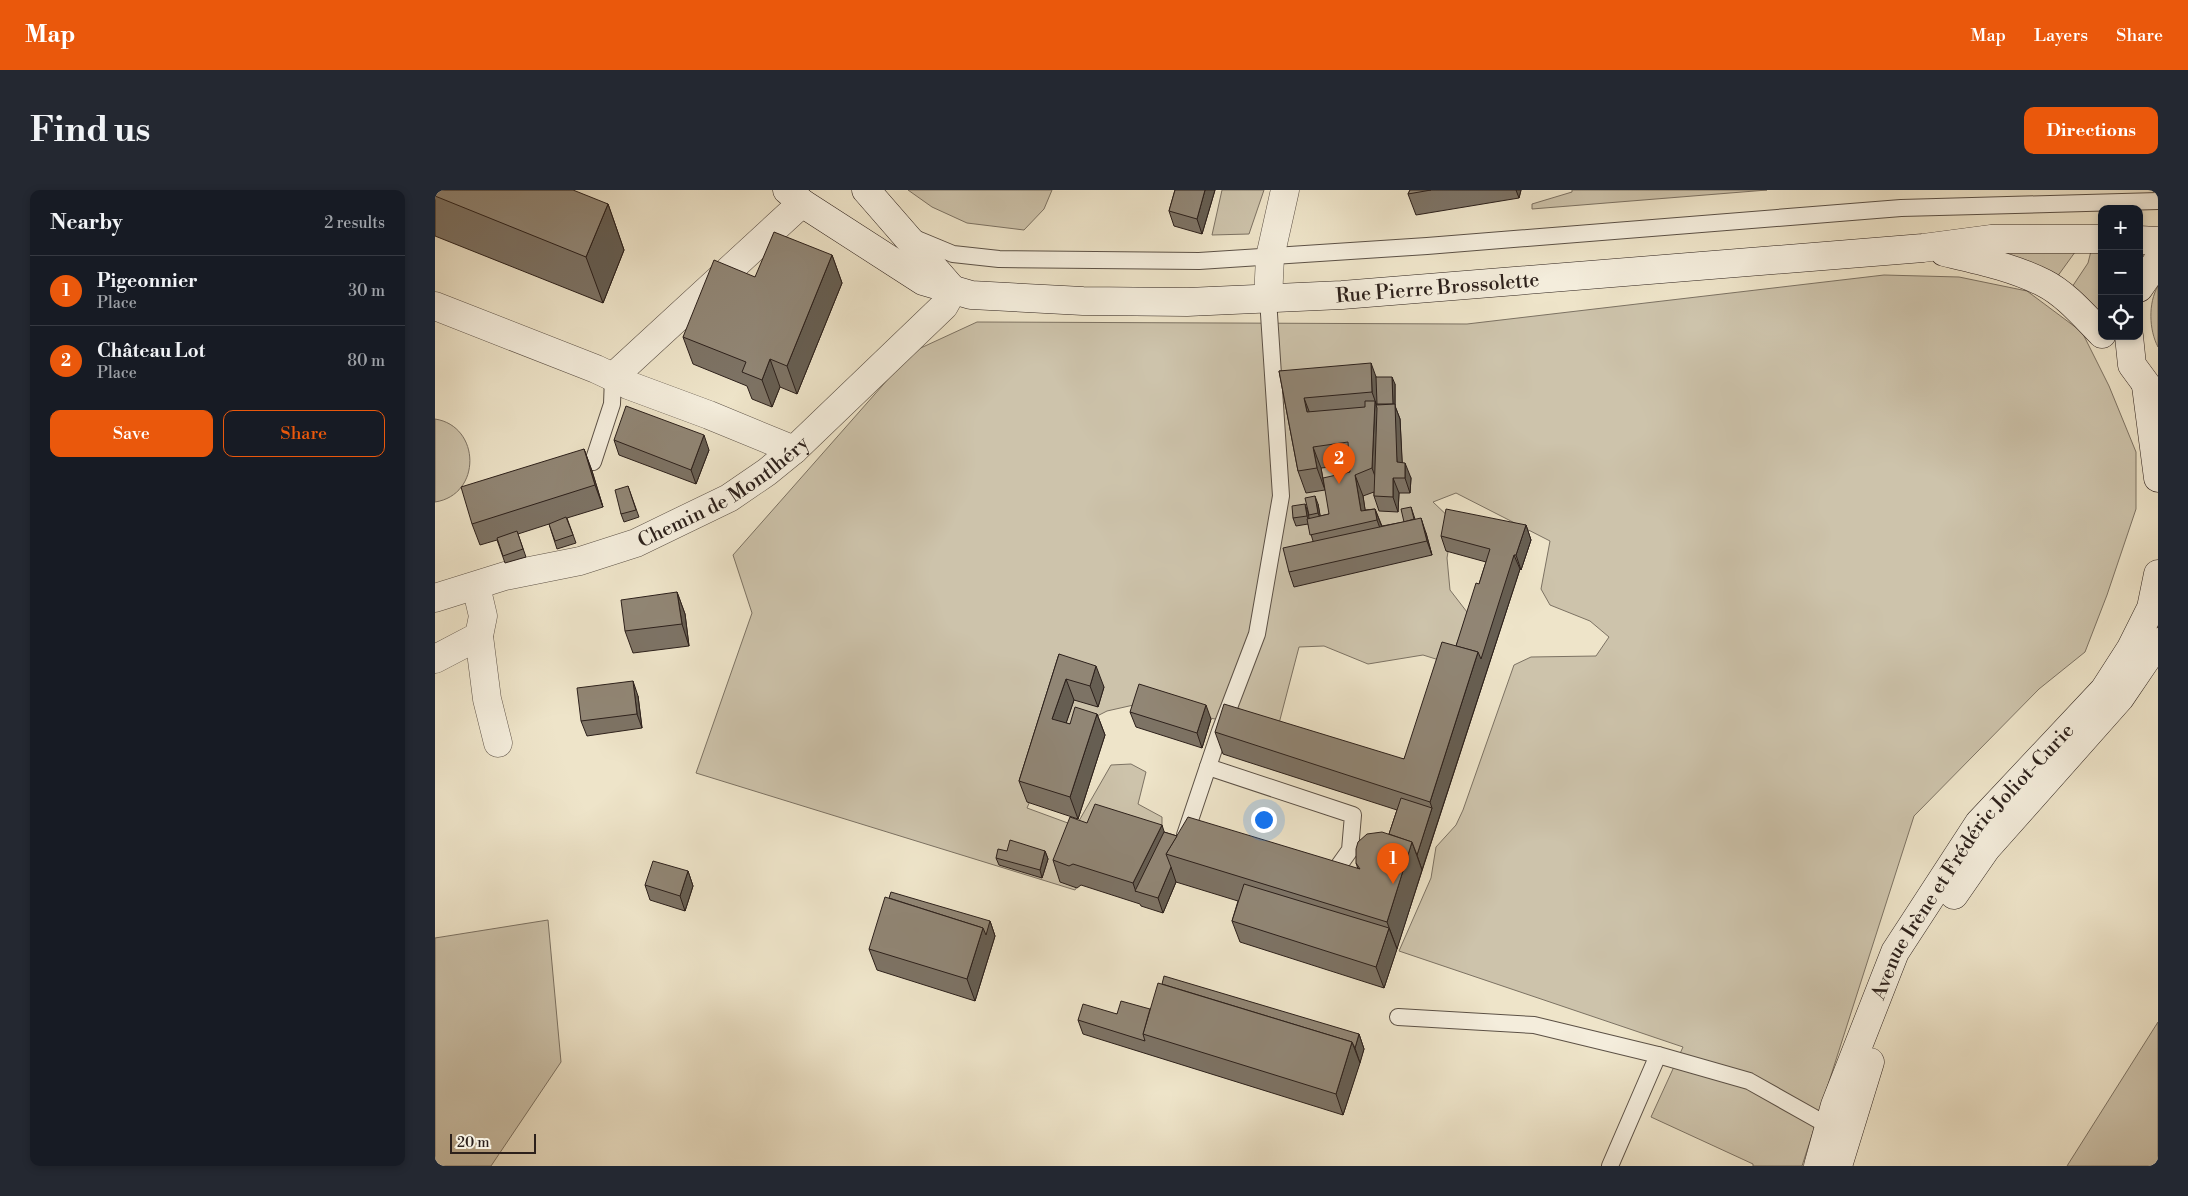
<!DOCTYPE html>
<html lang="en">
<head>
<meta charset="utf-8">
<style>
  :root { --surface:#171b24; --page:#242831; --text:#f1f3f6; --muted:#9ea1a6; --line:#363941; --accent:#ea580c }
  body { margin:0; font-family:"Libre Bodoni",serif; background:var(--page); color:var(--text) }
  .controls { position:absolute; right:15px; top:15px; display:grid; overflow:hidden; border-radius:10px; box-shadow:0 2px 8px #0003 }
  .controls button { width:45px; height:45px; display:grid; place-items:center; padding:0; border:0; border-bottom:1px solid var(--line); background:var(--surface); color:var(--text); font:25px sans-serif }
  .scale { position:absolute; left:15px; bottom:12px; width:86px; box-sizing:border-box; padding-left:5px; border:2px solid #2c201b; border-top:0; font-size:14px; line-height:18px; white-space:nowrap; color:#2c201b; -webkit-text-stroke:4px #f4eddc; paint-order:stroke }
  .you { position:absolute; left:828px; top:629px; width:18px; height:18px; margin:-12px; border:4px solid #fff; border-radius:50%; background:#1a73e8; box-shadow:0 0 0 8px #1a73e833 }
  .badge { display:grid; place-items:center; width:32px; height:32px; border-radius:50%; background:var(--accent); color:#fff; font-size:16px; font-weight:700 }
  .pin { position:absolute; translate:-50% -41px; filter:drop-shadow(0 1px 2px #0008) }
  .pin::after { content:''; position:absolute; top:26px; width:18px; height:15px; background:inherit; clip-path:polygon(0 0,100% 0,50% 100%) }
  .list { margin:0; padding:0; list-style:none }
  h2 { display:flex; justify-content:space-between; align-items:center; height:65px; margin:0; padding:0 20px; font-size:21px }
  h2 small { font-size:16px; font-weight:400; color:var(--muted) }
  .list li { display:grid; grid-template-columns:32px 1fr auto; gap:15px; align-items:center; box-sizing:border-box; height:70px; padding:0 20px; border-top:1px solid var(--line) }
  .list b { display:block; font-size:19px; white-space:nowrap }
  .list p { margin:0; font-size:16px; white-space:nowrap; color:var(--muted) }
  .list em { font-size:16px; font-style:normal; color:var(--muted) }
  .actions { display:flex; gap:10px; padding:15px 20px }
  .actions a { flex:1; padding:11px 0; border:1px solid var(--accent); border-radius:10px; text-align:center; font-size:18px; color:var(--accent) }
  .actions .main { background:var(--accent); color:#fff }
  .icon { flex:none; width:28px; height:28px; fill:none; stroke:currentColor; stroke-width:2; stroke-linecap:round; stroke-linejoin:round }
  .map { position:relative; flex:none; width:1723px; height:976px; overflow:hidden; border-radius:10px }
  header { display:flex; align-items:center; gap:30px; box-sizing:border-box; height:70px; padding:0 25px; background:var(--accent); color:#fff }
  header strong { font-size:24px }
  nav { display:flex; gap:28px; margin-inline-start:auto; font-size:18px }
  .intro { display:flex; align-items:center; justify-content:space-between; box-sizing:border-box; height:120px; padding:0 30px }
  h1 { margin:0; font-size:35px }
  .button { padding:12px 22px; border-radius:10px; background:var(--accent); color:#fff; font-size:18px; font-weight:700 }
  main { display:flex; gap:30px; padding:0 30px }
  aside { flex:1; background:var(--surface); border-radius:10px; box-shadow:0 2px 8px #0003 }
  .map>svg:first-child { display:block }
  .green { fill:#cdc3ab; stroke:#7c7263 }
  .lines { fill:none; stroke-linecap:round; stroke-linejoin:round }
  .lane-casing { stroke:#5c5146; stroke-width:18 }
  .street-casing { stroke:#5c5146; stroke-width:29 }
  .secondary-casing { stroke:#2c201b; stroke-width:29 }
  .lane { stroke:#f4eddc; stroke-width:16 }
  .street { stroke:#f4eddc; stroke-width:28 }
  .secondary { stroke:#f4eddc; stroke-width:28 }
  .wall { fill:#7d7365; stroke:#2c201b }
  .shaded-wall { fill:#665e52; stroke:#2c201b }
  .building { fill:#918675; stroke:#2c201b }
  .labels { text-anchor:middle; stroke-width:5; stroke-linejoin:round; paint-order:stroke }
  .street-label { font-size:20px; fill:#2c201b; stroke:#f4eddc }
</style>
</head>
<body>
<header>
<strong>Map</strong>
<nav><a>Map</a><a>Layers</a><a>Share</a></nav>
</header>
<div class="intro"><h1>Find us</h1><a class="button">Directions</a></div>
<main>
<aside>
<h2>Nearby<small>2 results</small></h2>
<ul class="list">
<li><span class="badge">1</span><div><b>Pigeonnier</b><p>Place</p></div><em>30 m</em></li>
<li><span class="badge">2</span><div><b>Château Lot</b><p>Place</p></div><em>80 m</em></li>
</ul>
<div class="actions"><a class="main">Save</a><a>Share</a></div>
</aside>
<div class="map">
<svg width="1723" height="976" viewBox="0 0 1723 976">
  <rect width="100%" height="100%" fill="#eee4c9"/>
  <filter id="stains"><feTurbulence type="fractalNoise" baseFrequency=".004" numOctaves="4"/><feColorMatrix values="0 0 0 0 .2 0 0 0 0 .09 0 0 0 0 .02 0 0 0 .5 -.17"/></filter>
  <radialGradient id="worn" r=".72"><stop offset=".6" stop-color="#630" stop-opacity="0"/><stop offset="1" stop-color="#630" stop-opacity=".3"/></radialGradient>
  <g class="green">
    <polygon points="473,0 617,0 609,19 589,40 532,33 497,17"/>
    <polygon points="787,0 829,0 814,44 777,45"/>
    <polygon points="1137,0 1332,0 1097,19 1097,14 1137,2"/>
    <polygon points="1657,57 1667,58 1667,127 1637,97 1653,73"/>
    <polygon points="1643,58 1622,87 1560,61"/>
    <polygon points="1449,85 1524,87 1592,101 1647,142 1674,196 1701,262 1701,319 1672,405 1650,462 1604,499 1479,626 1367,976 1318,976 1318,974 1216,927 1248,857 964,761 996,688 1001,657 1021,635 1028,620 1079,475 1096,467 1161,466 1174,447 1155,431 1115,415 1106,399 1115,351 1021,303 998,312 1018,331 1012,368 1015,400 1032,422 1017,474 988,465 933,474 889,456 864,457 842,541 703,514 672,521 623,546 592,618 641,636 676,575 696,574 711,582 703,614 727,627 727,643 654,676 640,700 261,583 317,423 298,365 477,162 542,132 1032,134"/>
    <path d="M1723,96v61c-9,-17 -10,-44 0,-61z"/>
    <path d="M0,229c46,7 47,76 0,83z"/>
    <polygon points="113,730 126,872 56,976 0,976 0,748"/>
    <polygon points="1723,832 1723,976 1632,976"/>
  </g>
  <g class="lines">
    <defs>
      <g id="lane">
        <polyline points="477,47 518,64 564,69 764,71 992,56 1466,18 1723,11"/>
        <polyline points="158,272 177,214 178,187"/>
        <polyline points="773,577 918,625 915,660 900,681 889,678"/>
        <polyline points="750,645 785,541 822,444 846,306 833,109"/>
        <polyline points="963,827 1099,835 1223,865 1314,891 1394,936"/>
        <polyline points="1175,976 1223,865"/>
      </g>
      <g id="street">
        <polyline points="833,109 835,67 850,0"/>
        <polyline points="0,116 161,179 178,187 367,13"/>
        <polyline points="178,187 193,195 274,225 359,260"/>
        <polyline points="41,396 48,426 44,446 52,509 63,553"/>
        <path id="s1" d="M0,408l70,-22 75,-15 56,-18 93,-45 38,-26 27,-22 150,-144 9,-16"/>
        <polyline points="0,469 44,446"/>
      </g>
      <g id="secondary">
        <path id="s2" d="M352,0l15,13 121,78 48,14 112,6 104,1 155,-7 581,-47 68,-9h111"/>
        <polyline points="431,0 518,100"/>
        <polyline points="1704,50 1723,51"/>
        <path d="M1509,62c34,8 68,15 100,31 22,11 41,34 58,51"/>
        <polyline points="1704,98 1723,70"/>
        <polyline points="1694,146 1697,175 1722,209"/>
        <polyline points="1711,196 1723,288"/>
        <polyline points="1519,705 1551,659 1685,508 1723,452"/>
        <path id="s3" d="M1383,976l17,-61 60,-153 84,-129 125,-133 27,-42 20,-40 7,-34"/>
        <polyline points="1403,976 1435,872"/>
      </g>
    </defs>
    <use href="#lane" class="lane-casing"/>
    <use href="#street" class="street-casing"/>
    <use href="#secondary" class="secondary-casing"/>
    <use href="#lane" class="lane"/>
    <use href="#street" class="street"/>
    <use href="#secondary" class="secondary"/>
  </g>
  <g class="wall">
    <polygon points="0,0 173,14 189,60 168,113 0,46"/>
    <polygon points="740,0 780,0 767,44 739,36 734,21"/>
    <polygon points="975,0 1086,0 1084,8 981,25 973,4"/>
    <polygon points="397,65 407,93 362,204 345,197 337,217 317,209 312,196 258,174 248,147 320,87"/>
    <polygon points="844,181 941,187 960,194 960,216 965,229 967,273 976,288 975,303 964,303 963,322 944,321 939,306 939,302 928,306 930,320 940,319 947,336 969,332 976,317 980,329 991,343 997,365 859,397 854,382 878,351 873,334 861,336 858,328 873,322 883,314 885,326 894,324 915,282 914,275 886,278 890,300 871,303 863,281"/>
    <polygon points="179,250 274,260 261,294 184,265"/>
    <polygon points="149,259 157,281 168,317 132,328 141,353 122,359 114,334 83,344 91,367 70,373 62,350 45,355 37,334"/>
    <polygon points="193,296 204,327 189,332 186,324"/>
    <polygon points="1091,335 1096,350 1086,380 1085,379 949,798 805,752 797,731 803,711 741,692 728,723 706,716 705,714 646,695 642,698 625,692 618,670 652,633 729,642 742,646 923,679 921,673 954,644 962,620 788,564 780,542 969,569 1021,456 1044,394 1051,372 1011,361 1006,346"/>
    <polygon points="242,402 250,424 254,456 198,463 190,441"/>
    <polygon points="624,464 669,497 663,517 639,510 631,533 635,534 662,524 670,545 643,629 592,612 584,591"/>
    <polygon points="203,506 207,538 152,546 146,531"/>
    <polygon points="695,522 776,529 767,558 701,537"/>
    <polygon points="572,661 610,661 613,669 607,688 564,675 561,668"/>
    <polygon points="253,681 258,696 250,721 215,710 210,695"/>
    <polygon points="555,731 560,746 540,811 442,780 434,759"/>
    <polygon points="682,824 924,844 929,859 908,925 648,844 643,830"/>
  </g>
  <g class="shaded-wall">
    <polygon points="770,0 780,0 767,44 762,29"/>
    <polygon points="1081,0 1086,0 1084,8"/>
    <polygon points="173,14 189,60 168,113 151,67"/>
    <polygon points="397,65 407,93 362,204 352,176"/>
    <polygon points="335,169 345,197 337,217 327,190"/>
    <polygon points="936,173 944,195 944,222 937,202"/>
    <polygon points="957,187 960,194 960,216 965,229 968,287 962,272 958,221"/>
    <polygon points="869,208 877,229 872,222"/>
    <polygon points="940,211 947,232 945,300 937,278"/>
    <polygon points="269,245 274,260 261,294 256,280"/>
    <polygon points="878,257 886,278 890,300 882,278"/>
    <polygon points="149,259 157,281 168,317 160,295"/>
    <polygon points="970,273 976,288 975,303 970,288"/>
    <polygon points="920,285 928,306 932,332 926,321"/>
    <polygon points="958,288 964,303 963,322 958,307"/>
    <polygon points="880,306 883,314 886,330 883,323"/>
    <polygon points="870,314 873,322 875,334 872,326"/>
    <polygon points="940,319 948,340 950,352 942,330"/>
    <polygon points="986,328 991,343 997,365 992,351"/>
    <polygon points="1091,335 1096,350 1086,380 1081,365"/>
    <polygon points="1079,365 1085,379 987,680 982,665 997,618 995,612 1043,462"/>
    <polygon points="242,402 250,424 254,456 247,434"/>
    <polygon points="661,476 669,497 663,517 655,496"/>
    <polygon points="631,489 639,510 625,551 617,529"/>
    <polygon points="198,491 203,506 207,538 202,524"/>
    <polygon points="771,515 776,529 767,558 762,543"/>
    <polygon points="662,524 670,545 643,629 635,607"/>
    <polygon points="727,635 734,657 701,702 698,693"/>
    <polygon points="977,652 987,680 962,759 952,732"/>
    <polygon points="610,661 613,669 607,688 605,680"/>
    <polygon points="736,677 741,692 728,723 723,708"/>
    <polygon points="253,681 258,696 250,721 245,706"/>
    <polygon points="555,731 560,746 540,811 532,789 548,738"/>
    <polygon points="954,738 962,759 949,798 941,777"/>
    <polygon points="924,844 929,859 925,873 920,858"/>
    <polygon points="917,852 925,873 908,925 901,904"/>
  </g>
  <g class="building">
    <polygon points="0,0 138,0 173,14 151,67 0,6"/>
    <polygon points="740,0 770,0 762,29 734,21"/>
    <polygon points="975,0 996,0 973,4"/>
    <polygon points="339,42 397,65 352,176 335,169 327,190 307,182 311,172 248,147 279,70 320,87"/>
    <polygon points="936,173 937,202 869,208 872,222 930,217 930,211 940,211 937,278 920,285 926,321 940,319 942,330 875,345 872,329 894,324 888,288 915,282 913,252 878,257 882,278 863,281 844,181"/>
    <polygon points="941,187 957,187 958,214 942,214"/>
    <polygon points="960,214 962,272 970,273 970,288 958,288 958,307 939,306 942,218 941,215"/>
    <polygon points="191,216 269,245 256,280 179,250"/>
    <polygon points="149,259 160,295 37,334 26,297"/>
    <polygon points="193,296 201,320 186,324 180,300"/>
    <polygon points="880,306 883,323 874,325 870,308"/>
    <polygon points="870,314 872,326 858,328 857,316"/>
    <polygon points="976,317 979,329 969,332 966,319"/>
    <polygon points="1011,319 1091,335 1081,365 1079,365 1046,469 1043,462 1021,456 1041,393 1044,394 1055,359 1006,346"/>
    <polygon points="131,327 138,345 120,351 114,334"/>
    <polygon points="986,328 992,351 854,382 848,358"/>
    <polygon points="82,341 88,359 68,366 62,348"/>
    <polygon points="242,402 247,434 190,441 186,410"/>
    <polygon points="1007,452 1043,462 995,612 780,542 789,514 969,569"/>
    <polygon points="624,464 661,476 655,496 631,489 617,529 635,534 640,517 662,524 635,607 584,591"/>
    <polygon points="198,491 202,524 146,531 142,498"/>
    <polygon points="704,494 771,515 762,543 695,522"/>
    <polygon points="966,608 997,618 982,665 977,652 954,644"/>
    <polygon points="660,614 727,635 698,693 638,674 634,676 618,670 635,627 652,633"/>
    <polygon points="753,627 925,679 921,673 921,659 923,652 932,644 947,642 977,652 952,732 731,664"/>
    <polygon points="729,642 742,646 731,664 736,677 723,708 700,701"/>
    <polygon points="575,650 610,661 605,680 561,668 563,659 572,661"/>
    <polygon points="218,671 253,681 245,706 210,695"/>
    <polygon points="809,694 954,738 941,777 797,731"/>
    <polygon points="456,702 555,731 551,745 548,738 454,708"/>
    <polygon points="450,707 548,738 532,789 434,759"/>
    <polygon points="729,786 924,844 920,858 917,852 727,794"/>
    <polygon points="723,793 917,852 901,904 708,844"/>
    <polygon points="686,811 715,819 708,844 710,851 643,830 648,814 682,824"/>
  </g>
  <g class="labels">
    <g class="street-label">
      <text dy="7" stroke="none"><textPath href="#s2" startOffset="681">Rue Pierre Brossolette</textPath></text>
      <text dy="7" stroke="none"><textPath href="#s1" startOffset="310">Chemin de Montlhéry</textPath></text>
      <text dy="7" stroke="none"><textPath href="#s3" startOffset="346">Avenue Irène et Frédéric Joliot-Curie</textPath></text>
    </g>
  </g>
  <rect width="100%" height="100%" filter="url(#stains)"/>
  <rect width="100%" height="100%" fill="url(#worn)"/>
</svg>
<div class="controls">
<button>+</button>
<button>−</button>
<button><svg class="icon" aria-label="locate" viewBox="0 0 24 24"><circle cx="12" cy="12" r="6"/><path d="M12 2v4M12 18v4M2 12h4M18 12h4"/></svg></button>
</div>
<div class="scale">20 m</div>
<div class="you"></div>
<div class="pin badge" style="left:958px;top:694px">1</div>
<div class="pin badge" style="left:904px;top:294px">2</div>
</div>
</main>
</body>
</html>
